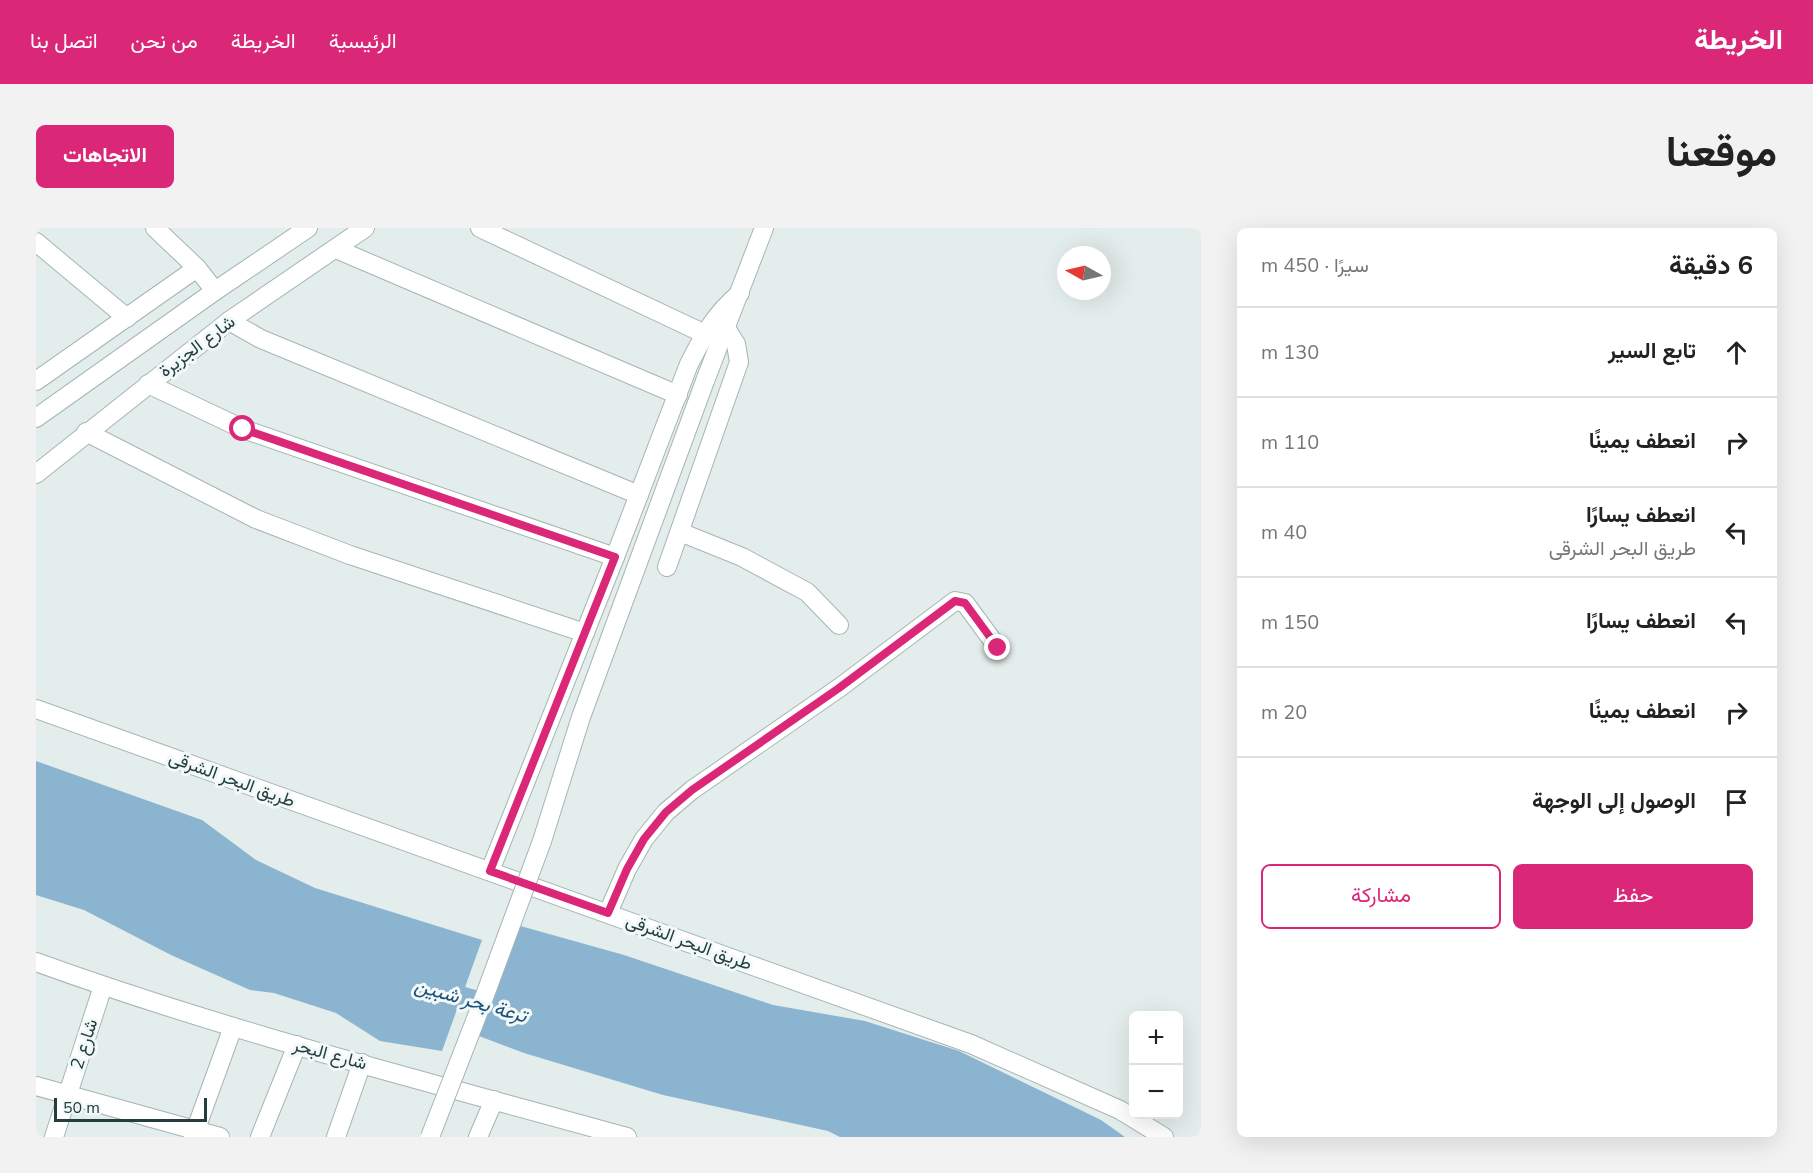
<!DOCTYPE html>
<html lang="ar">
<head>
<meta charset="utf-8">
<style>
  :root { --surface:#fff; --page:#f2f2f2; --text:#222; --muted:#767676; --line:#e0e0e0; --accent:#db2777 }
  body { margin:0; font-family:"Nunito Sans",Vazirmatn,sans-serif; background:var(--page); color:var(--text); direction:rtl }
  .controls { position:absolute; right:18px; bottom:18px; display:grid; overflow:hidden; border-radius:9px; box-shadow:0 6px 24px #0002 }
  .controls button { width:54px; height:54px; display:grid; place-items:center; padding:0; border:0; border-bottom:2px solid var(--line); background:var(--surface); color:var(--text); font:30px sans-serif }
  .compass { position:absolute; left:1021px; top:18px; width:54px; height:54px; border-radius:50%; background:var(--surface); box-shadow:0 6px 24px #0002; rotate:278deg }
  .scale { position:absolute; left:18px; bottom:15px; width:153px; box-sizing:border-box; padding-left:6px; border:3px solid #233e3e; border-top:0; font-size:16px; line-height:21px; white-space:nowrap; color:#233e3e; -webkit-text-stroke:4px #f3f9f8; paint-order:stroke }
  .stop { position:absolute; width:18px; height:18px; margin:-14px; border:4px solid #db2777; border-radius:50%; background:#fff }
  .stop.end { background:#db2777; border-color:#fff; box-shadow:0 2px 6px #0008 }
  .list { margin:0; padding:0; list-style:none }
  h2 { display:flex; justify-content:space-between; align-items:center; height:78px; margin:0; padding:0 24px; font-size:26px }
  h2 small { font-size:20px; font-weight:400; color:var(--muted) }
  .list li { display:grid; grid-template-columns:39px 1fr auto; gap:18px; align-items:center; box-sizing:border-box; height:90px; padding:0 24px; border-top:2px solid var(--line) }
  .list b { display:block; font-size:22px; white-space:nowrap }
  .list p { margin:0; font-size:20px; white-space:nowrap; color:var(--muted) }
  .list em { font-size:20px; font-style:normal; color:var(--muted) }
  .actions { display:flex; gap:12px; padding:18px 24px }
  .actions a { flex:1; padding:14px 0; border:2px solid var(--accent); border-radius:9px; text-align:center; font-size:21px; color:var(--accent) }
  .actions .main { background:var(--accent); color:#fff }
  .icon { flex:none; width:33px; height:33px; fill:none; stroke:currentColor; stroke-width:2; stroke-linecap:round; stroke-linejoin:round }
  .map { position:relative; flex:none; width:1165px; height:909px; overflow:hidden; direction:ltr; border-radius:9px }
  header { display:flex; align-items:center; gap:36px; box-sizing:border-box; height:84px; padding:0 30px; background:var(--accent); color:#fff }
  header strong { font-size:28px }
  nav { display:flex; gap:33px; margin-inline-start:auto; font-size:21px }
  .intro { display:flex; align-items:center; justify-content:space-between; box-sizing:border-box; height:144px; padding:0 36px }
  h1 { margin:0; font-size:42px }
  .button { padding:15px 27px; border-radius:9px; background:var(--accent); color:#fff; font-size:21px; font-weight:700 }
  main { display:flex; gap:36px; padding:0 36px }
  aside { flex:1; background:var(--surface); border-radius:9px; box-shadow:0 6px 24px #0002 }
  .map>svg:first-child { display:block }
  .water { fill:#8bb4d1 }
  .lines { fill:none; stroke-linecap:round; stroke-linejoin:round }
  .canal { stroke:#8bb4d1; stroke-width:21 }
  .minor-casing { stroke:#a6b5b4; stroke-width:20 }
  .minor { stroke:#fff; stroke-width:18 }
  .minor-bridge-casing { stroke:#a6b5b4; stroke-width:20; stroke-linecap:butt }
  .minor-bridge { stroke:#fff; stroke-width:18 }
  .route { stroke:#db2777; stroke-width:8 }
  .labels { text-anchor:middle; stroke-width:6; stroke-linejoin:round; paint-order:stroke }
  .street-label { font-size:18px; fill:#233e3e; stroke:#f3f9f8 }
  .water-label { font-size:20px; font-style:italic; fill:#1d517a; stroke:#f3f9f8 }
</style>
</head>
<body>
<header>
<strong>الخريطة</strong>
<nav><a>الرئيسية</a><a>الخريطة</a><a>من نحن</a><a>اتصل بنا</a></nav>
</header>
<div class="intro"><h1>موقعنا</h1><a class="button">الاتجاهات</a></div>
<main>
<aside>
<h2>6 دقيقة<small>سيرًا · 450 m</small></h2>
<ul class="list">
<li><svg class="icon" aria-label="ahead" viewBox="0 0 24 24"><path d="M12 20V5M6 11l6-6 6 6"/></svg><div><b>تابع السير</b></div><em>130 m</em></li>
<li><svg class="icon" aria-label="right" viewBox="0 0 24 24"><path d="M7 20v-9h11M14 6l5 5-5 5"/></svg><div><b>انعطف يمينًا</b></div><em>110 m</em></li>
<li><svg class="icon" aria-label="left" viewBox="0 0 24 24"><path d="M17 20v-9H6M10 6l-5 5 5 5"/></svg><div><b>انعطف يسارًا</b><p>طريق البحر الشرقى</p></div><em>40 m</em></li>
<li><svg class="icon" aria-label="left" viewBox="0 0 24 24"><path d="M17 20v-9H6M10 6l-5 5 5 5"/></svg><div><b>انعطف يسارًا</b></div><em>150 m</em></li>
<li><svg class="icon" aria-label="right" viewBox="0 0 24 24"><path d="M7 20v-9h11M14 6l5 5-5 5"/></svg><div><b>انعطف يمينًا</b></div><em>20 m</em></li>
<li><svg class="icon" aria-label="arrive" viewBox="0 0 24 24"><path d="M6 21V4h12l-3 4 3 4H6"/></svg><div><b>الوصول إلى الوجهة</b></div></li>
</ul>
<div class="actions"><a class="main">حفظ</a><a>مشاركة</a></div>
</aside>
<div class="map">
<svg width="1165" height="909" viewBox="0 0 1165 909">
  <rect width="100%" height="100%" fill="#e3edeb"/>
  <g class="water">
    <polygon points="0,533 166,592 220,632 279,660 446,712 406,823 344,813 300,785 238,765 214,762 135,727 48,682 0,667"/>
    <polygon points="467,693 588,727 737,777 829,793 923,823 1065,892 1089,909 804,909 792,903 627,867 488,825 427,802"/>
  </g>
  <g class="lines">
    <polyline class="canal" points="399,761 464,780"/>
    <defs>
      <g id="minor">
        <polyline points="119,0 161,40 179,63"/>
        <polyline points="444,0 669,106"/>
        <polyline points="0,14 91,90"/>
        <polyline points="300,21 642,167"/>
        <polyline points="193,93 225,111 603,267"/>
        <polyline points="0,153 161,40"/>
        <polyline points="669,153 728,0"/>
        <polyline points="112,156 207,201 579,329"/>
        <polyline points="0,190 179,63 272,0"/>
        <polyline points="50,204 220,291 314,327 549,405"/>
        <polyline points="0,246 193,93 329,0"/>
        <polyline points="644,304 706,329 771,364 803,397"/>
        <polyline points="631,339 703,134 700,116 690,100"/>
        <polyline points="0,481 935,816 1084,882 1128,909"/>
        <path d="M454,643l125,-314 74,-193c15,-29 25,-49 51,-71"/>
        <polyline points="572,685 591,641 608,611 630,584 656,562 803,460 919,373 929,375 962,420"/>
        <path d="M0,734c193,70 393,120 591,175"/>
        <polyline points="0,858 184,909"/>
        <polyline points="18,909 67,758"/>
        <polyline points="157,909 197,799"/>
        <polyline points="224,909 261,817"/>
        <polyline points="300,909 326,835"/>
        <polyline points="442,909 458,872"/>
      </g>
    </defs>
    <use href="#minor" class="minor-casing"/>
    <use href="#minor" class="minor"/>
    <defs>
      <polyline id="minor-bridge" points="394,909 446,775 506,613 545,489 669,153"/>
    </defs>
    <use href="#minor-bridge" class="minor-bridge-casing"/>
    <use href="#minor-bridge" class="minor-bridge"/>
  </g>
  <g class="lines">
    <polyline class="route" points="207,201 579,329 454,643 572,685 591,641 608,611 630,584 656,562 803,460 919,373 929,375 962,420"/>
  </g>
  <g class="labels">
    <g class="street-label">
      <text transform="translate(161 118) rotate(-37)" y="6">شارع الجزيرة</text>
      <text transform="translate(196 551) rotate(20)" y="6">طريق البحر الشرقى</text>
      <text transform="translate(653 714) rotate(20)" y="6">طريق البحر الشرقى</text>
      <text transform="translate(48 816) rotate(-72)" y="6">شارع 2</text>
      <text transform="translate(294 826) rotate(15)" y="6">شارع البحر</text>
    </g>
    <g class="water-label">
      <text transform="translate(435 772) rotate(16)" y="7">ترعة بحر شبين</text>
    </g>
  </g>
</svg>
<div class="controls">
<button>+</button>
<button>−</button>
</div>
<svg class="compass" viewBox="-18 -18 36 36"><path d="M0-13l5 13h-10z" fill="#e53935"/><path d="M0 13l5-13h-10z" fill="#767676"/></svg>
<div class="scale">50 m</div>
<div class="stop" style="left:207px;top:201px"></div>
<div class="stop end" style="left:962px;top:420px"></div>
</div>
</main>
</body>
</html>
